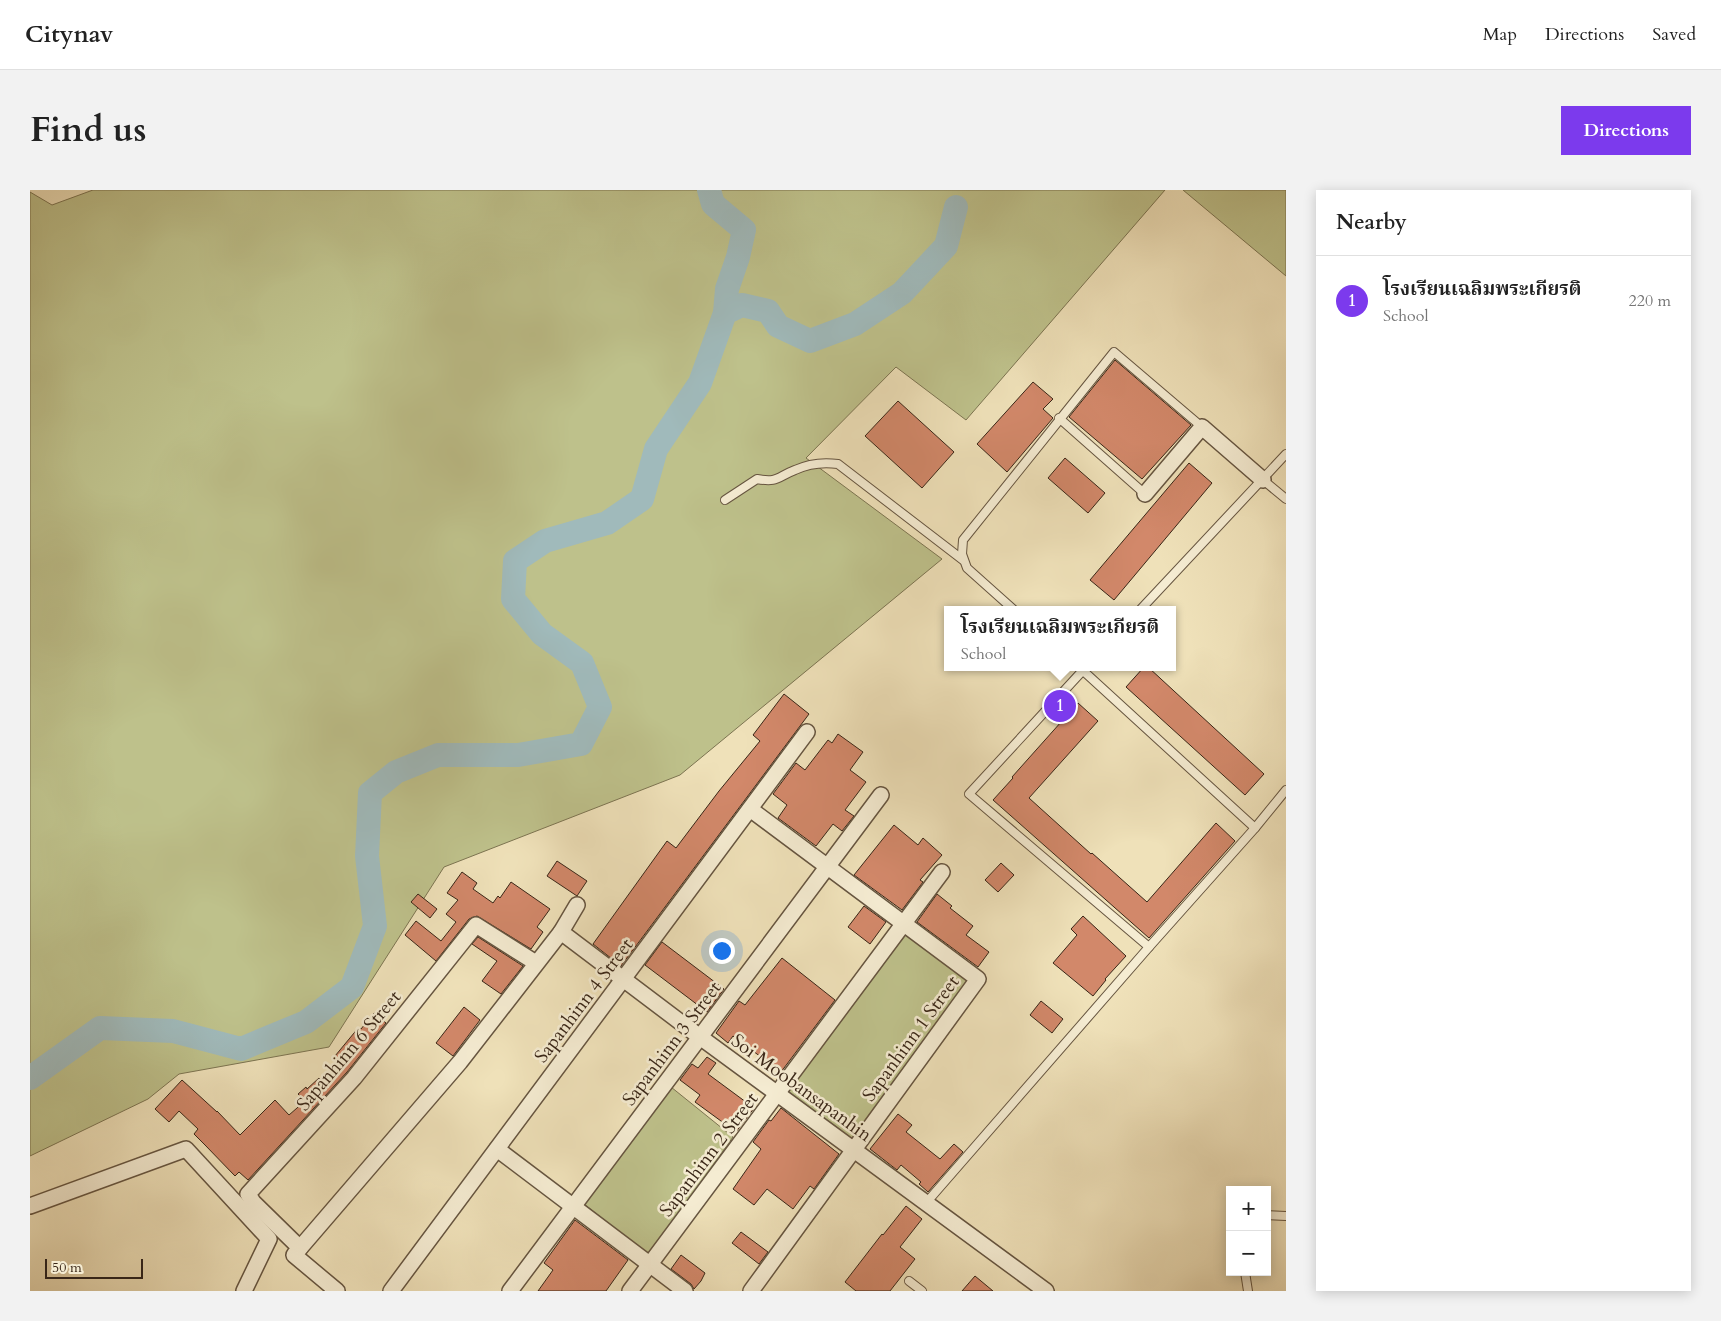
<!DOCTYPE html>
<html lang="en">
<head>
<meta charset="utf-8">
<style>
  :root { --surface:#fff; --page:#f2f2f2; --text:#222; --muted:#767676; --line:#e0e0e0; --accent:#7c3aed }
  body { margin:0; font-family:Cardo,"Noto Serif Thai",serif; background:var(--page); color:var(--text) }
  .controls { position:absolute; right:15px; bottom:15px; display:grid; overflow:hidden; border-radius:0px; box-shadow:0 2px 12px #0003 }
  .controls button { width:45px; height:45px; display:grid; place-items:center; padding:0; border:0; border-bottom:1px solid var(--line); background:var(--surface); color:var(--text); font:25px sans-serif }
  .scale { position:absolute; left:15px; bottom:12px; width:98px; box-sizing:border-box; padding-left:5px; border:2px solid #392617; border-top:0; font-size:14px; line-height:18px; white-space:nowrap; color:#392617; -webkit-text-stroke:4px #f5ecd2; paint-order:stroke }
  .you { position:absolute; left:691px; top:760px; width:18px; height:18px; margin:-12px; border:4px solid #fff; border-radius:50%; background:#1a73e8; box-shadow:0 0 0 8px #1a73e833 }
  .badge { display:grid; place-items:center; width:32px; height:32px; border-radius:50%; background:var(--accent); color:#fff; font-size:16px; font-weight:700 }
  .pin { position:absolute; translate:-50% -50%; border:2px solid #fff; box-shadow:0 1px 5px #0006 }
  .popup { position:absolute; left:914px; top:416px; width:232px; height:65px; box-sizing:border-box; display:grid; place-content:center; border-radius:0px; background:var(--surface); filter:drop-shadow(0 1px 4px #0005); font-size:16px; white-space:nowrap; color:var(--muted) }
  .popup b { font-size:19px; color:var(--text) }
  .popup::after { content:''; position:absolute; left:50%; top:100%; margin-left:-10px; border:10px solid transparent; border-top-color:var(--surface) }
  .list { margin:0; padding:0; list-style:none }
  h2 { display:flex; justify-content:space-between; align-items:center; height:65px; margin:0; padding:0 20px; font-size:21px }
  h2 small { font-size:16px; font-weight:400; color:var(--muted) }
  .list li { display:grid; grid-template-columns:32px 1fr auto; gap:15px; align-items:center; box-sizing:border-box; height:90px; padding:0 20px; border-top:1px solid var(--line) }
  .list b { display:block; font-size:19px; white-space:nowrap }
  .list p { margin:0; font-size:16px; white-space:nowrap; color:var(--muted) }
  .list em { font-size:16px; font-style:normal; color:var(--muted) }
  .map { position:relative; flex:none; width:1256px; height:1101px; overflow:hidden; border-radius:0px }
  header { display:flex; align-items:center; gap:30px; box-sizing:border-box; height:70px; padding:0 25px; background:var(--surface); border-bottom:1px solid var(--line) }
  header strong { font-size:24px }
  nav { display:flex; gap:28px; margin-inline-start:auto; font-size:18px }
  .intro { display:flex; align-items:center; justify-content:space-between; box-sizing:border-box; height:120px; padding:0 30px }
  h1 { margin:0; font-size:35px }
  .button { padding:12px 22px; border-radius:0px; background:var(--accent); color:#fff; font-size:18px; font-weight:700 }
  main { display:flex; gap:30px; padding:0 30px }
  aside { flex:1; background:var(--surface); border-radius:0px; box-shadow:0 2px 12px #0003 }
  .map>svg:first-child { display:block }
  .green { fill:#bec18b; stroke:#7c7451 }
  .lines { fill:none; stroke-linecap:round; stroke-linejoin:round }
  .river { stroke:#a0babb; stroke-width:24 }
  .building { fill:#d2886a; stroke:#392617 }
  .lane-casing { stroke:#665540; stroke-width:10 }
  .street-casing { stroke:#665540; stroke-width:18 }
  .lane { stroke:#f5ecd2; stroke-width:8 }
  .street { stroke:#f5ecd2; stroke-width:15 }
  .labels { text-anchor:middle; stroke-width:5; stroke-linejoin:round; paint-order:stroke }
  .street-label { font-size:19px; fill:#392617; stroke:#f5ecd2 }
</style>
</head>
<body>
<header>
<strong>Citynav</strong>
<nav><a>Map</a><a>Directions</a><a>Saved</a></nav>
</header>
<div class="intro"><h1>Find us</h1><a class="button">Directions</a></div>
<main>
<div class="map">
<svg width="1256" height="1101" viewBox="0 0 1256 1101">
  <rect width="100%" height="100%" fill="#efe1b9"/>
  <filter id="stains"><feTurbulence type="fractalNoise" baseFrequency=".004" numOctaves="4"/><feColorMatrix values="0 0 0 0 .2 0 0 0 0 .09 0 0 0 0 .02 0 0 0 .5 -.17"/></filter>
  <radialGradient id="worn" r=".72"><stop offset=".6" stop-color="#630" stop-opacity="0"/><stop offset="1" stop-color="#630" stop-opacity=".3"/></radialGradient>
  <g class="green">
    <polygon points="63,0 1135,0 936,230 866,177 776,268 912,369 650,585 414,677 299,857 149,884 118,909 0,966 0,2 22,15"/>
    <polygon points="1153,0 1256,0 1256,86"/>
    <polygon points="876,741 940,791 821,950 756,902"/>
    <polygon points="641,897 703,947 619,1065 554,1014"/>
  </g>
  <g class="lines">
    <g class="river">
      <polyline points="679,0 683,14 714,40 708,67 697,99 695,123"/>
      <polyline points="0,888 70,838 143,841 211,859 276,832 322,797 345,736 337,666 340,603 366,582 408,565 488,565 551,554 570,517 552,473 512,444 483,409 485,371 515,351 577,333 612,309 626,259 670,193 695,123 712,115 738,121 748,136 780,151 825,134 872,103 916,56 926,17"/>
    </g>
  </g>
  <g class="building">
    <polygon points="1085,170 1161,235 1112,289 1039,227"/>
    <polygon points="1003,192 1023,209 1013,219 1023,228 977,282 947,254"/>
    <polygon points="868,211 924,262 892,298 835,246"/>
    <polygon points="1035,268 1075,303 1058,323 1018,288"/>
    <polygon points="1159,273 1182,293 1084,410 1060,390"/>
    <polygon points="1114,477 1118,477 1234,584 1215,605 1096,497"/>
    <polygon points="754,504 779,524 591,776 563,754 637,651 646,658 689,601 730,551 723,545"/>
    <polygon points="1048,513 1068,531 999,608 1061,664 1062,663 1117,712 1186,633 1205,651 1119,748 963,610 983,588 982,587"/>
    <polygon points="808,544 833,562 820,580 836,592 815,620 824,626 812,641 803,634 786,656 748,628 757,615 743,604 766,573 775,580 798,550 802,553"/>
    <polygon points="864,635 888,655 893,648 912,665 890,690 893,692 872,720 824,685"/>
    <polygon points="527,671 557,691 547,706 517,686"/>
    <polygon points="971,673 984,685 968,702 955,690"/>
    <polygon points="432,682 447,693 443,699 463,713 468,706 470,708 481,692 520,719 507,737 513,742 501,759 447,726 439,729 406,771 375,745 386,731 411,751 426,732 416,724 428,710 417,703"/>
    <polygon points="388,704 407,719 400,728 381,712"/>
    <polygon points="907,704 922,716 920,718 943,736 936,745 959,762 948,777 887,732"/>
    <polygon points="834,716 856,732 840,754 818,737"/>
    <polygon points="1053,726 1096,766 1075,789 1076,790 1063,806 1023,773 1047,745 1041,739"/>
    <polygon points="448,747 493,776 471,804 452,791 467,771 442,754"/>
    <polygon points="632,752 694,799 677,822 615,775"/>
    <polygon points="752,768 805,810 751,882 703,846 698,853 686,843 709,811 715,815"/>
    <polygon points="1011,811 1033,829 1022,843 1000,825"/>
    <polygon points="434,817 450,830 423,866 406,853"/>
    <polygon points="344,823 356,833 317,882 218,990 209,982 205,986 175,955 164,944 168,939 149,921 139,932 125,919 152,890 187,922 187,921 210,945 245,910 259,925 275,911 268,904 276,897 277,899 289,888 294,893 312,872 305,866 329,837 331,839"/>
    <polygon points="677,867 686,873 678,884 724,918 706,942 665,912 670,905 650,890 662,874 668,878"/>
    <polygon points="751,918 809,964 784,999 780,996 763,1019 737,999 724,1015 703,999 731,959 723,952 739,930 741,931"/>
    <polygon points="868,924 882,935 876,942 910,969 924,954 933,962 898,1002 889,994 891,992 871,975 867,980 840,959"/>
    <polygon points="876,1016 892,1029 870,1057 885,1069 860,1101 826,1101 815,1092 852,1044 853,1045"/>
    <polygon points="545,1030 598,1070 576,1101 508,1101 523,1080 514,1073"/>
    <polygon points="711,1042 738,1062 729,1074 702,1053"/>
    <polygon points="651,1065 675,1083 671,1091 664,1099 661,1094 641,1079"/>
    <polygon points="945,1086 963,1101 932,1101"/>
  </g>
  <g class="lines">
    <defs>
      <g id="lane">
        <polyline points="1029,228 1115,304"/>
        <polyline points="1233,290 1256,309"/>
        <path d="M695,310l32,-21c21,4 20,-2 38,-9 13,-6 29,-8 43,-6l125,96"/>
        <polyline points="984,420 937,378 932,364 933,350 1084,162 1172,237"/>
        <polyline points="1110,420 1256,264"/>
        <polyline points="1049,477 1225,638"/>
        <polyline points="1056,477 939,604 1119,757"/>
        <polyline points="896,1013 1119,757 1225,638 1256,600"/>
        <polyline points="1237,1025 1256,1026"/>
        <polyline points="1215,1082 1218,1101"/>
        <polyline points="879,1091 892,1101"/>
      </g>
      <g id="street">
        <polyline points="1115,304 1172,237 1233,290"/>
        <polyline points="720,619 948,789 721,1101"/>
        <polyline points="547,715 531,742 670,847 1016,1101"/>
        <polyline points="467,959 655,1101"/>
        <polyline points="0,1016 156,959 239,1049 214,1101"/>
        <polyline points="270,1058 223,1012 218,1004 324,888 446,735 506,773"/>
        <polyline points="307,1101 264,1065 430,872 531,742"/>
        <polyline points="361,1101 777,542"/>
        <polyline points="480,1101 851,605"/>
        <polyline points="600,1101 912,682"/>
      </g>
    </defs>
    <use href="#lane" class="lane-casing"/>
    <use href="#street" class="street-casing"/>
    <use href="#lane" class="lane"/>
    <use href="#street" class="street"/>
  </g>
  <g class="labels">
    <g class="street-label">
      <text transform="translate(553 810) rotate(-53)" y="7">Sapanhinn 4 Street</text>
      <text transform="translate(880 848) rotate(-54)" y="7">Sapanhinn 1 Street</text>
      <text transform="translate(641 853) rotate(-53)" y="7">Sapanhinn 3 Street</text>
      <text transform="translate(318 860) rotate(-50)" y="7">Sapanhinn 6 Street</text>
      <text transform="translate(772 897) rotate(36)" y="7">Soi Moobansapanhin</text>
      <text transform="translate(678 964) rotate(-53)" y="7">Sapanhinn 2 Street</text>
    </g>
  </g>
  <rect width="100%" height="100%" filter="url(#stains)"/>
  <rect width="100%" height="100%" fill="url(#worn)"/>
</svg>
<div class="controls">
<button>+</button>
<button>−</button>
</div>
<div class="scale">50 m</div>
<div class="you"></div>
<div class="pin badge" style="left:1030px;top:516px">1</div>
<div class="popup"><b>โรงเรียนเฉลิมพระเกียรติ</b>School</div>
</div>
<aside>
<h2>Nearby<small></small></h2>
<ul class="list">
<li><span class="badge">1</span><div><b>โรงเรียนเฉลิมพระเกียรติ</b><p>School</p></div><em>220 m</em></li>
</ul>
</aside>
</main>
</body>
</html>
